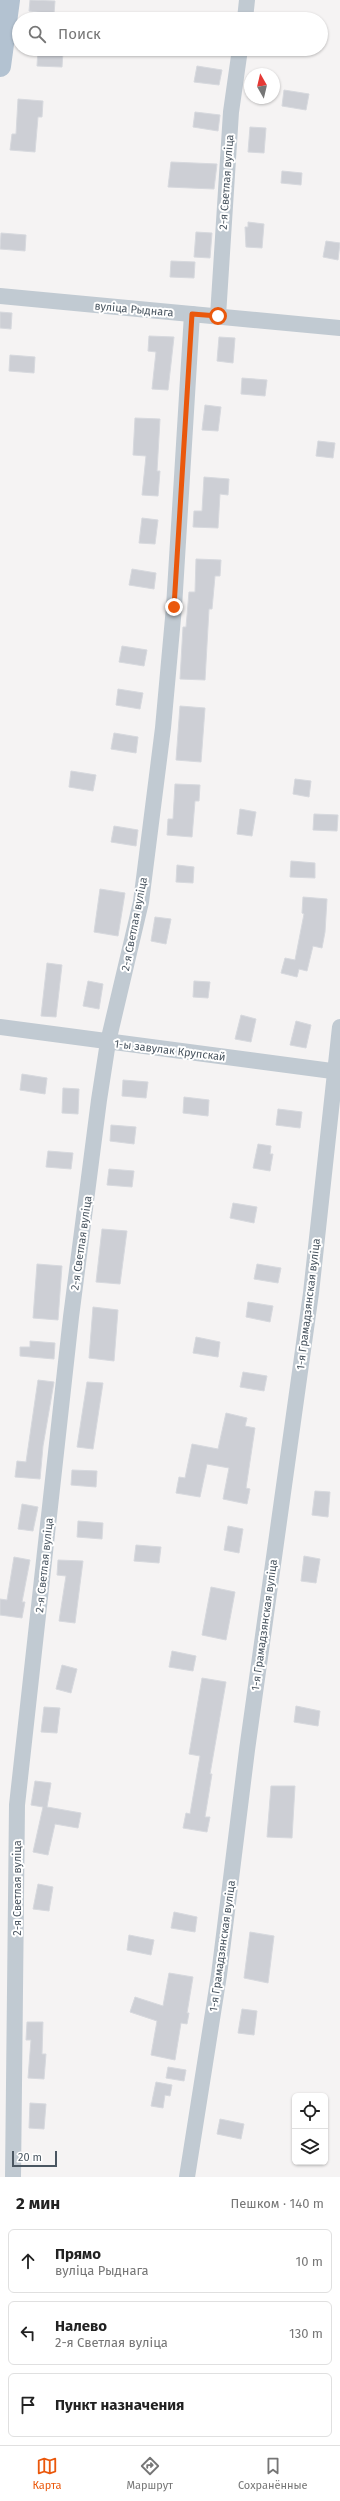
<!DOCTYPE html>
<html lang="ru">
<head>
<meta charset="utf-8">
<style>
  :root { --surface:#fff; --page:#f6f6f6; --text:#222; --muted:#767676; --line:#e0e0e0; --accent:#ea580c }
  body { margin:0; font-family:"Fira Sans",sans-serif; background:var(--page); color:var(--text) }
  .controls { position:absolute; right:12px; bottom:12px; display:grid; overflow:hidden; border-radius:6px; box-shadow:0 1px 3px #0004 }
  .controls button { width:36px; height:36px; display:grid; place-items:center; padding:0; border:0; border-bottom:1px solid var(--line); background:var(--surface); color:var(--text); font:20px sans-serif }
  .compass { position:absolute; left:244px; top:68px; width:36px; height:36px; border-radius:50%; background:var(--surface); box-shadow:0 1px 3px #0004; rotate:352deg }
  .scale { position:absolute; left:12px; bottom:10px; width:45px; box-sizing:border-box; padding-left:4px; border:2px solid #4a5661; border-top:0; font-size:11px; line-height:14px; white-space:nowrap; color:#4a5661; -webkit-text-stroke:3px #fff; paint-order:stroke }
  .stop { position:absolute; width:12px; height:12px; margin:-9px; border:3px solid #ea580c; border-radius:50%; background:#fff }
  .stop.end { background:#ea580c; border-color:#fff; box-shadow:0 1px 4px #0008 }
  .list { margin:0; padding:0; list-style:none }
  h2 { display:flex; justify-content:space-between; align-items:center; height:52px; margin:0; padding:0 16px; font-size:17px }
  h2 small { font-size:13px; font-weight:400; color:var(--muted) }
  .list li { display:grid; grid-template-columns:26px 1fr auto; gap:12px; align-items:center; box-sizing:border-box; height:64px; margin:0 8px 8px; padding:0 8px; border:1px solid var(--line); border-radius:6px }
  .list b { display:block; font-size:15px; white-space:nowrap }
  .list p { margin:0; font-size:13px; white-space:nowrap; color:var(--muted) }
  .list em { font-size:13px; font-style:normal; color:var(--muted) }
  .icon { flex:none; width:22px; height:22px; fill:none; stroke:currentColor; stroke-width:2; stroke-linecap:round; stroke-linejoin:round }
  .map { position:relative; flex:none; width:340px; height:2177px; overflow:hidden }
  .search { position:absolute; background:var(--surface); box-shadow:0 1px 3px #0004; left:12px; right:12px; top:12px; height:44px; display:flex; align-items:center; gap:10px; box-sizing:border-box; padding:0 14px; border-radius:22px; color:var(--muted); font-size:15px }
  .sheet { height:268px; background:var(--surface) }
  nav { display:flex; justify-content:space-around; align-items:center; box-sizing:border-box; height:56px; border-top:1px solid var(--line); background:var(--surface); font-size:11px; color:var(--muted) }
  nav a { display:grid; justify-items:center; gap:2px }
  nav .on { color:var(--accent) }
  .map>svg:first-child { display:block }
  .building { fill:#cdcfd5; stroke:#d7d9de }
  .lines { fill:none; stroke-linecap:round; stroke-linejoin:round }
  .minor { stroke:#c1cad2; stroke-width:16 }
  .primary { stroke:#b3c2d1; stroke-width:22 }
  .route { stroke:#ea580c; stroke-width:5 }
  .labels { text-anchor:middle; stroke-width:4; stroke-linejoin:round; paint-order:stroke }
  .street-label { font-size:11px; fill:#4a5661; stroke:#fff }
</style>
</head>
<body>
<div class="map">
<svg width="340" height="2177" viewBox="0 0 340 2177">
  <rect width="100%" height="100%" fill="#f5f3f3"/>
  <g class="building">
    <polygon points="30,0 55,1 54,14 29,11"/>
    <polygon points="38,49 63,51 62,67 37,66"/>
    <polygon points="197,66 222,70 219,85 194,82"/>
    <polygon points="284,90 309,94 306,110 282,106"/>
    <polygon points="18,99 43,101 42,117 38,117 35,152 10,150 12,134 16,134"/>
    <polygon points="195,112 220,115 218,131 193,127"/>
    <polygon points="250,127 266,128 264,153 248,152"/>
    <polygon points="171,162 217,164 214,189 168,187"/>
    <polygon points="282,171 302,173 301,185 281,183"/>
    <polygon points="248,222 264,224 262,248 246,247 245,227 248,227"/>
    <polygon points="196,232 212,233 210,258 194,257"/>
    <polygon points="1,233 26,235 25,251 0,249"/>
    <polygon points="326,241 340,243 338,260 323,257"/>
    <polygon points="171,261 195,262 194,278 170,277"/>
    <polygon points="0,312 12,313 11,329 0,328"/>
    <polygon points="149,336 174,337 168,390 152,389 156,352 148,351"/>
    <polygon points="219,337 235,338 233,363 217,361"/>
    <polygon points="10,355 35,357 34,373 9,371"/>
    <polygon points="242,378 267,380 265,396 241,394"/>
    <polygon points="205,405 221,407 218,431 202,430"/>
    <polygon points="135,418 160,419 157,471 160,471 158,496 142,495 146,456 133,455"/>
    <polygon points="318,441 335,443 333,458 316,456"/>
    <polygon points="204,477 229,479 228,495 220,494 218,528 193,527 194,511 202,511"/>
    <polygon points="142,518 158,520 155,544 139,543"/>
    <polygon points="196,559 221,560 220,576 215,576 212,609 209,609 205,680 180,679 183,627 186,627 189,592 195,592"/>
    <polygon points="132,569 156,573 154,589 129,585"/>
    <polygon points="122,646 147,650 144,666 119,662"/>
    <polygon points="118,689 143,693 140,709 116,705"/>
    <polygon points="180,706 205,708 201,762 176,760"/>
    <polygon points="114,733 138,737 136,753 111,749"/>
    <polygon points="71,771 96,775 93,791 69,787"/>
    <polygon points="295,779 311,781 309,797 293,794"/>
    <polygon points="175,784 200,785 199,801 195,801 192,837 167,835 168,819 173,819"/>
    <polygon points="240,809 256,812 252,836 237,834"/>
    <polygon points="314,814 338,815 337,831 313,830"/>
    <polygon points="114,826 138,830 136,846 111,842"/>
    <polygon points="291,861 315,863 315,878 290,877"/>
    <polygon points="177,865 194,867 193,883 176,882"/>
    <polygon points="100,889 125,893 118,936 94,932"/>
    <polygon points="303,897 327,899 325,932 322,948 313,946 307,971 299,969 297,977 281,973 285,958 295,960 304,914 302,913"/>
    <polygon points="155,917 171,919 166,944 151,941"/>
    <polygon points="47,963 62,965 56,1017 41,1016"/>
    <polygon points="88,981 103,984 99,1009 83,1006"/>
    <polygon points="194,981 210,982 208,998 193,997"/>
    <polygon points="241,1015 256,1019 251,1042 235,1039"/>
    <polygon points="296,1021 311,1025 306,1048 290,1045"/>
    <polygon points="22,1074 47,1078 45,1094 20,1090"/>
    <polygon points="123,1080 148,1082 146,1098 122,1096"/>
    <polygon points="63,1088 79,1089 78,1114 62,1113"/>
    <polygon points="184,1097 209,1100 208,1116 183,1113"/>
    <polygon points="278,1109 302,1112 300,1128 276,1125"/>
    <polygon points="111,1125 136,1127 134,1144 110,1141"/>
    <polygon points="258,1144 271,1146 270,1154 273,1154 270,1171 253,1168"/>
    <polygon points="48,1151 73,1153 71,1169 46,1167"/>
    <polygon points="109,1169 134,1171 132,1187 107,1185"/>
    <polygon points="233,1203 257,1207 254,1223 230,1218"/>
    <polygon points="102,1229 127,1231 120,1284 96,1282"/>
    <polygon points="37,1264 62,1266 58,1320 33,1318"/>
    <polygon points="257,1264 281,1268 278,1283 254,1279"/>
    <polygon points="248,1302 273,1306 270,1322 246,1317"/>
    <polygon points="93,1307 118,1310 114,1361 89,1358"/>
    <polygon points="196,1337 220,1342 218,1357 193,1353"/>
    <polygon points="30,1341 55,1343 54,1359 20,1356 20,1347 30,1347"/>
    <polygon points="243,1372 267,1376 264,1391 240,1387"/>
    <polygon points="38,1380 54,1382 43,1446 40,1479 15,1477 17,1461 26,1462"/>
    <polygon points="87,1382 103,1383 93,1449 77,1447"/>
    <polygon points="226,1413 247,1418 245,1426 255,1428 246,1488 250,1489 247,1504 223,1499 229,1468 207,1464 200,1497 176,1493 179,1477 185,1478 192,1444 218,1449"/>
    <polygon points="72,1470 97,1471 96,1487 71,1485"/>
    <polygon points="315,1491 330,1492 328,1517 312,1515"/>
    <polygon points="22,1504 38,1507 33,1531 18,1529"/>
    <polygon points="78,1521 103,1523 102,1539 77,1537"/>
    <polygon points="228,1526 243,1529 239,1553 224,1550"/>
    <polygon points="136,1545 161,1547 159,1563 134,1561"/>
    <polygon points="304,1556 320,1559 316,1583 301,1581"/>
    <polygon points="14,1557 30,1560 22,1602 25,1602 22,1618 0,1615 0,1599 7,1600"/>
    <polygon points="58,1560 83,1561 75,1623 59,1621 66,1576 57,1575"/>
    <polygon points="211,1587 235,1592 226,1640 202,1635"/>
    <polygon points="172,1651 196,1656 193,1671 169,1667"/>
    <polygon points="62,1665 77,1669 71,1693 56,1689"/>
    <polygon points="202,1678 226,1682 210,1774 212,1774 205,1817 210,1817 207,1832 183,1828 186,1813 190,1814 200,1756 189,1754"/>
    <polygon points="296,1706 320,1711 318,1726 294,1722"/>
    <polygon points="44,1707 60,1708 57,1733 41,1732"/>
    <polygon points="35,1781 51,1783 47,1807 81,1813 78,1828 55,1824 48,1855 33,1852 43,1807 31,1805"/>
    <polygon points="271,1786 295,1786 292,1838 267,1837"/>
    <polygon points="38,1884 53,1887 49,1911 33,1909"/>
    <polygon points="174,1912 197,1917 195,1932 171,1928"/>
    <polygon points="250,1932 274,1936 268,1983 244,1978"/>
    <polygon points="129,1935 154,1940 151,1955 127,1950"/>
    <polygon points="169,1973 193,1977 187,2013 189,2013 187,2024 181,2023 175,2060 151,2055 157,2021 130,2012 135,1997 163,2006"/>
    <polygon points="242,2009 257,2011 254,2035 238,2033"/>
    <polygon points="27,2022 43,2022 42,2054 46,2054 44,2079 28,2078 31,2040 26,2040"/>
    <polygon points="168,2067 186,2070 184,2081 166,2078"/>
    <polygon points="156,2082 172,2085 170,2096 165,2095 163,2108 151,2106"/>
    <polygon points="30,2103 46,2104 44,2129 29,2128"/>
    <polygon points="220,2119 244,2124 241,2139 217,2134"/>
  </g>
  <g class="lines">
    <g class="minor">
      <polyline points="245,19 247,0"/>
      <polyline points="0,296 340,328"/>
      <polyline points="218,316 231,112 240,49"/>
      <polyline points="0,1027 340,1072"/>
      <polyline points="13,2177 17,1805 71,1317 99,1100 108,1042 141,902 163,728 174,607 192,314"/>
      <polyline points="187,2177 219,1975 247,1750 311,1293 340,1027"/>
    </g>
    <polyline class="primary" points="0,66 9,0"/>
  </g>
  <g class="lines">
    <polyline class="route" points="174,607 192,314 218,316"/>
  </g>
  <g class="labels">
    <g class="street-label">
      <text transform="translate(226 182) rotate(-86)" y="4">2-я Светлая вуліца</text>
      <text transform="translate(134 309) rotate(5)" y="4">вуліца Рыднага</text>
      <text transform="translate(134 924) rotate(-79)" y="4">2-я Светлая вуліца</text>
      <text transform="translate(170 1050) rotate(7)" y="4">1-ы завулак Крупскай</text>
      <text transform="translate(81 1243) rotate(-82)" y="4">2-я Светлая вуліца</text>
      <text transform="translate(308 1304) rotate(-83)" y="4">1-я Грамадзянская вуліца</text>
      <text transform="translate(44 1565) rotate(-84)" y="4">2-я Светлая вуліца</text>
      <text transform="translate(264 1625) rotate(-82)" y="4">1-я Грамадзянская вуліца</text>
      <text transform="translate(17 1888) rotate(-90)" y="4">2-я Светлая вуліца</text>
      <text transform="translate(222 1946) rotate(-82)" y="4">1-я Грамадзянская вуліца</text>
    </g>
  </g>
</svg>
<div class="controls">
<button><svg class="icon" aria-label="locate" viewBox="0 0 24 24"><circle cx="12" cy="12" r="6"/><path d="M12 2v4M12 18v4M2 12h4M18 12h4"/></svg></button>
<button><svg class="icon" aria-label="layers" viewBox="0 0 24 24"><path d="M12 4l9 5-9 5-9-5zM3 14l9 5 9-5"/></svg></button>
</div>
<svg class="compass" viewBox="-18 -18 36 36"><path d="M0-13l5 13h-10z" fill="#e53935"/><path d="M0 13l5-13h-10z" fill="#767676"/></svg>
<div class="scale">20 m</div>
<div class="stop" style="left:218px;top:316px"></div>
<div class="stop end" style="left:174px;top:607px"></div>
<div class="search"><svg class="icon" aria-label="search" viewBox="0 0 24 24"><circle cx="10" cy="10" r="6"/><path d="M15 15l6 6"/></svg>Поиск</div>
</div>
<section class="sheet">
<h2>2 мин<small>Пешком · 140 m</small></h2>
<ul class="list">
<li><svg class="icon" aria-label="ahead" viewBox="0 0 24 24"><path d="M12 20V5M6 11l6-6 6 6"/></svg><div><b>Прямо</b><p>вуліца Рыднага</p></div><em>10 m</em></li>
<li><svg class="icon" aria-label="left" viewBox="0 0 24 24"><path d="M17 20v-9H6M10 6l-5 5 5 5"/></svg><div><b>Налево</b><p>2-я Светлая вуліца</p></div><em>130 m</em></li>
<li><svg class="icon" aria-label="arrive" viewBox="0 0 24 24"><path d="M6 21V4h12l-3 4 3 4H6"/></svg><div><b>Пункт назначения</b></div></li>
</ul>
</section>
<nav>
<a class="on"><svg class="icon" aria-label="map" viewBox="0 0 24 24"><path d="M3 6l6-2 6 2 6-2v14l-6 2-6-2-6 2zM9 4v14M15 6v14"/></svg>Карта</a>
<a><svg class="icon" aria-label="directions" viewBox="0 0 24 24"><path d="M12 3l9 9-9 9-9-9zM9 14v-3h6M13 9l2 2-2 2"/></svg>Маршрут</a>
<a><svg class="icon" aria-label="saved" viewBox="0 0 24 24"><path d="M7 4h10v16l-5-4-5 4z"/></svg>Сохранённые</a>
</nav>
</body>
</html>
